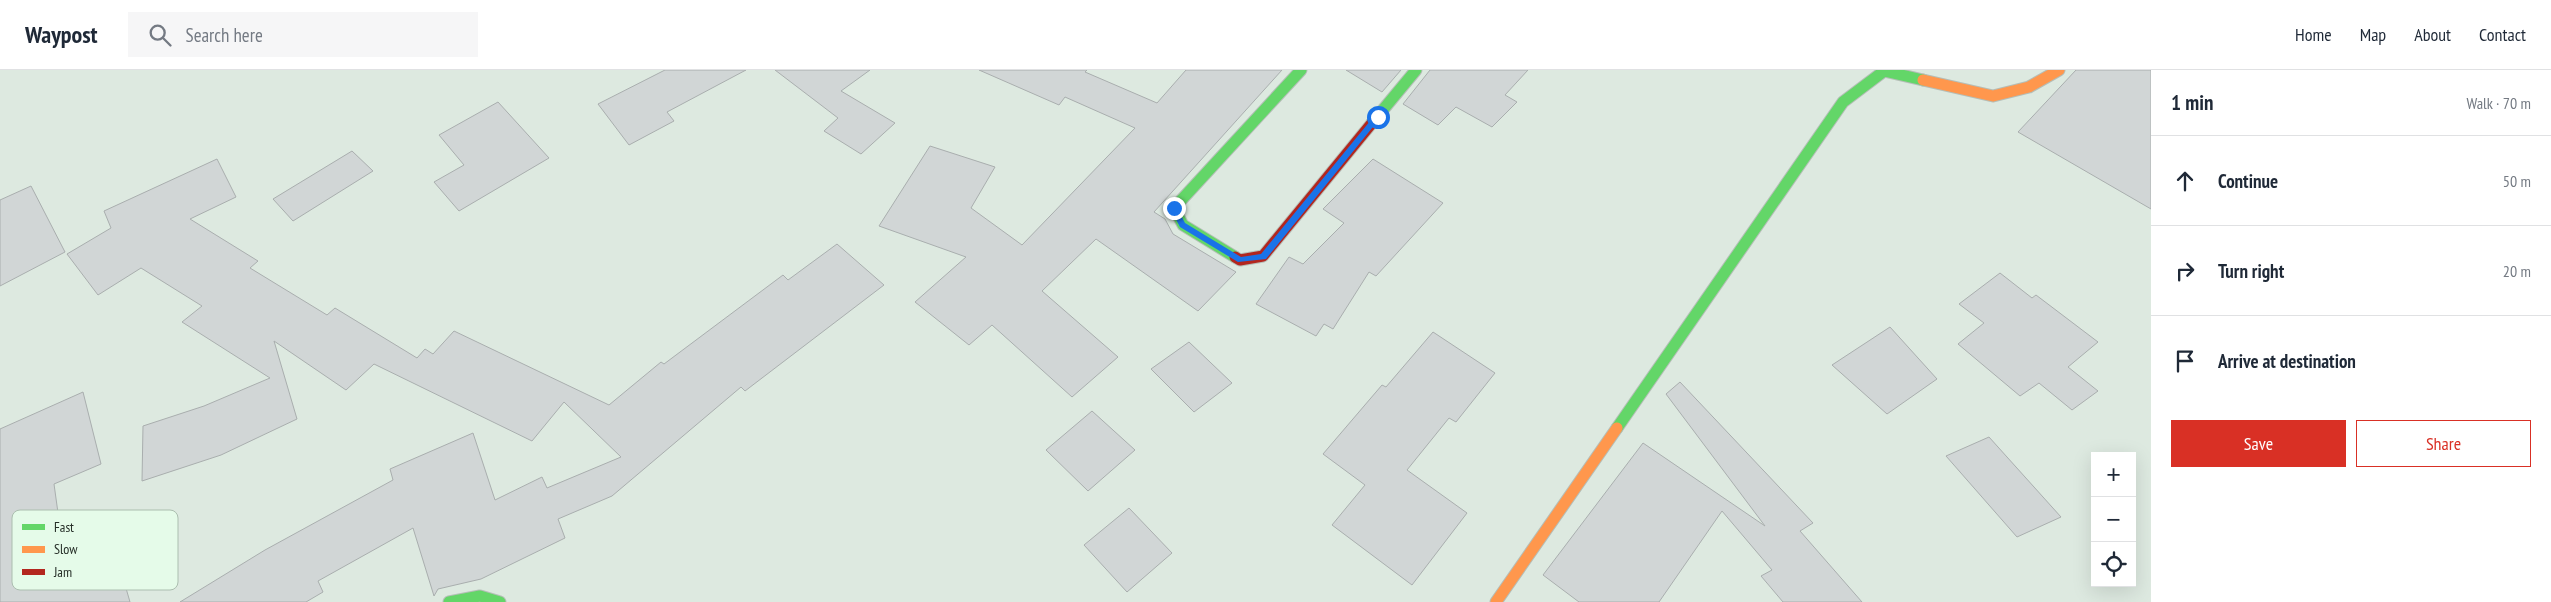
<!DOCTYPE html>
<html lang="en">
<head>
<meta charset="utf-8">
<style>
  :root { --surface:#fff; --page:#f6f6f7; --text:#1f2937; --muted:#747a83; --line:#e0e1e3; --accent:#d93025 }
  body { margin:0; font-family:"PT Sans Narrow",sans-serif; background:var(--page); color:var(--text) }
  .controls { position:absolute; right:15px; bottom:15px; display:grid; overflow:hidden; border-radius:0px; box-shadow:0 5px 20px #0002 }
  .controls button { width:45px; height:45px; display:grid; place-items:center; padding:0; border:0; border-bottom:1px solid var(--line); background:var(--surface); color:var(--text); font:25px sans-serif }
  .stop { position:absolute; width:15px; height:15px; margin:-11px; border:4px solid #1a73e8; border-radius:50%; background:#fff }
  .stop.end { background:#1a73e8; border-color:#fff; box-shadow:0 1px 5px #0008 }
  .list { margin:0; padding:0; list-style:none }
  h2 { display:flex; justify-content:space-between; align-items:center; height:65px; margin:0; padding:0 20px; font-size:21px }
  h2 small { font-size:16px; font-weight:400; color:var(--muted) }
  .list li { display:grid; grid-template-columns:32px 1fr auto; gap:15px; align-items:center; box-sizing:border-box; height:90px; padding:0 20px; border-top:1px solid var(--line) }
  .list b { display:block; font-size:19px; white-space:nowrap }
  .list em { font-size:16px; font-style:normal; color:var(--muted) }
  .actions { display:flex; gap:10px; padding:15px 20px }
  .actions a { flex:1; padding:11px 0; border:1px solid var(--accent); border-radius:0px; text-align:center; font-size:18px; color:var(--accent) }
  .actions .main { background:var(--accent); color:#fff }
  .icon { flex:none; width:28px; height:28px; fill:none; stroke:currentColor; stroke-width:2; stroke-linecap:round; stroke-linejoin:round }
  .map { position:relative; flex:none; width:2151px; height:532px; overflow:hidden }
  header { display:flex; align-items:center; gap:30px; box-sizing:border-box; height:70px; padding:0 25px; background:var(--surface); border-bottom:1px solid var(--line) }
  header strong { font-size:24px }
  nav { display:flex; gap:28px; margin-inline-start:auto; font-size:18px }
  .search { width:350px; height:45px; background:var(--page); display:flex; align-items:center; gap:12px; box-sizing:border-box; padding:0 18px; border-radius:0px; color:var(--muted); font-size:19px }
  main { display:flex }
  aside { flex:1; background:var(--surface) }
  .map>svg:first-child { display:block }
  .building { fill:#d1d6d6; stroke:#a9aeae }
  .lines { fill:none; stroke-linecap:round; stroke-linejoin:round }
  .fast-casing { stroke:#b5beb7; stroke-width:13 }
  .slow-casing { stroke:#b5beb7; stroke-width:13 }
  .jam-casing { stroke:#b5beb7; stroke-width:13 }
  .fast { stroke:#63d668; stroke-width:11 }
  .slow { stroke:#ff974d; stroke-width:11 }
  .jam { stroke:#b3261e; stroke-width:11 }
  .route { fill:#1a73e8 }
  .key { fill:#e5fbe9; stroke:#abbeaf; stroke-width:1 }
  .key-label { font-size:14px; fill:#252e27 }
</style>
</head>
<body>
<header>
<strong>Waypost</strong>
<div class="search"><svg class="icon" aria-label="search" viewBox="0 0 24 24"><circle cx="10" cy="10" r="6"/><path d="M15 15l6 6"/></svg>Search here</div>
<nav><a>Home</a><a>Map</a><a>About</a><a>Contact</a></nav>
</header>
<main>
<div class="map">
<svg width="2151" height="532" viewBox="0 0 2151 532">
  <rect width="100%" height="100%" fill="#dde9e0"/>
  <g class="building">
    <polygon points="665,0 746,0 667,42 674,51 629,75 598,34"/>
    <polygon points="775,0 870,0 841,21 895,53 861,84 824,61 838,48"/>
    <polygon points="979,0 1087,0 1085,2 1157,33 1186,0 1282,0 1154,142 1165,149 1173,164 1236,202 1198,241 1096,169 1042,221 1118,287 1072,327 992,255 969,275 915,232 966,187 879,156 930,76 995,97 971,138 1022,175 1135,58 1065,27 1059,35"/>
    <polygon points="1346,0 1401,0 1382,22"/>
    <polygon points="1430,0 1528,0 1505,25 1517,32 1492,57 1456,37 1438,55 1403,34"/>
    <polygon points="2076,0 2151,0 2151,139 2018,62"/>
    <polygon points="498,32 549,88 459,141 434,112 464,95 439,65"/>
    <polygon points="352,81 373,101 293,151 273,129"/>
    <polygon points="217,89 236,127 190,149 258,191 250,198 327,245 335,238 417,288 425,279 433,284 454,261 609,335 661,292 664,294 783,205 788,210 837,174 884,215 745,321 741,317 612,426 558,449 565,468 481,509 438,519 434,526 413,458 318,511 323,522 306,532 180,532 265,480 393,410 390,399 473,363 495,430 542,407 547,418 621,387 564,332 532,371 374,294 346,320 274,271 297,349 221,385 142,411 143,356 204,336 270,308 182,252 202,236 141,198 98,225 67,184 111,158 104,141"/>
    <polygon points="1373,89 1443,133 1376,206 1369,202 1333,259 1324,254 1316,266 1256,234 1289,187 1303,194 1344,153 1323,139"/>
    <polygon points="31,116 65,182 0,216 0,130"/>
    <polygon points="2000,203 2032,228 2036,225 2098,272 2068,297 2098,321 2072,340 2039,313 2020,326 1958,274 1984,253 1959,234"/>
    <polygon points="1890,257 1937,309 1887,344 1832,295"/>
    <polygon points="1433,262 1495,303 1456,352 1449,348 1407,400 1467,443 1412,515 1332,455 1365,415 1323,384 1382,315 1386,317"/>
    <polygon points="1189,272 1232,313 1194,342 1151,299"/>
    <polygon points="1680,312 1813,453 1800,461 1862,532 1783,532 1761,506 1772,500 1722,441 1659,532 1579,532 1543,505 1643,373 1765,456 1666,324"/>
    <polygon points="83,322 101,394 54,414 63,479 108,456 130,532 0,532 0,359"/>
    <polygon points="1092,341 1135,380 1088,421 1046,380"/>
    <polygon points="1989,367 2061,447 2017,467 1946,386"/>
    <polygon points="1129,438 1172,483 1127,522 1084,475"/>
  </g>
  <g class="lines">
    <defs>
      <g id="fast">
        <polyline points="1372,53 1416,0"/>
        <polyline points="1235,187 1183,155 1174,138 1301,0"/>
        <polyline points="1617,358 1843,32 1884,1 1923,10"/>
        <polyline points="449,532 480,526 500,532"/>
      </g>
      <g id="slow">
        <polyline points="1923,10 1993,26 2029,17 2059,0"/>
        <polyline points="1496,532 1617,358"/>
      </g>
      <polyline id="jam" points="1235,187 1240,190 1263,186 1372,53"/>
    </defs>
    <use href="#fast" class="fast-casing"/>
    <use href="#slow" class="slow-casing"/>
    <use href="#jam" class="jam-casing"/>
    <use href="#fast" class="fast"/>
    <use href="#slow" class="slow"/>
    <use href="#jam" class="jam"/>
  </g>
  <polygon class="route" points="1375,45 1381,47 1266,189 1238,192 1180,157 1170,138 1176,136 1185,153 1241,187 1261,184"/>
  <rect x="12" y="440" width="166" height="80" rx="8" class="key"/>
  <rect x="22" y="454" width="23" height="6" fill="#63d668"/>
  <rect x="22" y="476" width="23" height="7" fill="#ff974d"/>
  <rect x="22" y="499" width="23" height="6" fill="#b3261e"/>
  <g class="key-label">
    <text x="54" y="462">Fast</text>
    <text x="54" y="484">Slow</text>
    <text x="54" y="507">Jam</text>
  </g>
</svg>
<div class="controls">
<button>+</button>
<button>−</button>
<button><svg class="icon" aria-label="locate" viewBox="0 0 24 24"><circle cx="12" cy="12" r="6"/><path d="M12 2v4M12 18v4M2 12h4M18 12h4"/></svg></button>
</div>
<div class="stop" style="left:1378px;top:47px"></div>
<div class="stop end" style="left:1174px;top:138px"></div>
</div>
<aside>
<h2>1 min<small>Walk · 70 m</small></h2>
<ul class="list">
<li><svg class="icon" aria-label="ahead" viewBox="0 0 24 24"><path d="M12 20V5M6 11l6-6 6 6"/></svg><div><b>Continue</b></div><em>50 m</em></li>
<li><svg class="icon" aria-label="right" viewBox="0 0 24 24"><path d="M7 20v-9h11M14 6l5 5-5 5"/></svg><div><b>Turn right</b></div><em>20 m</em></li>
<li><svg class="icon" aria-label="arrive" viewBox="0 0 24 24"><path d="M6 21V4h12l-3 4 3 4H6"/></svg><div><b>Arrive at destination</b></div></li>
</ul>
<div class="actions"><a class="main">Save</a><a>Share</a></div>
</aside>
</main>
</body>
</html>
